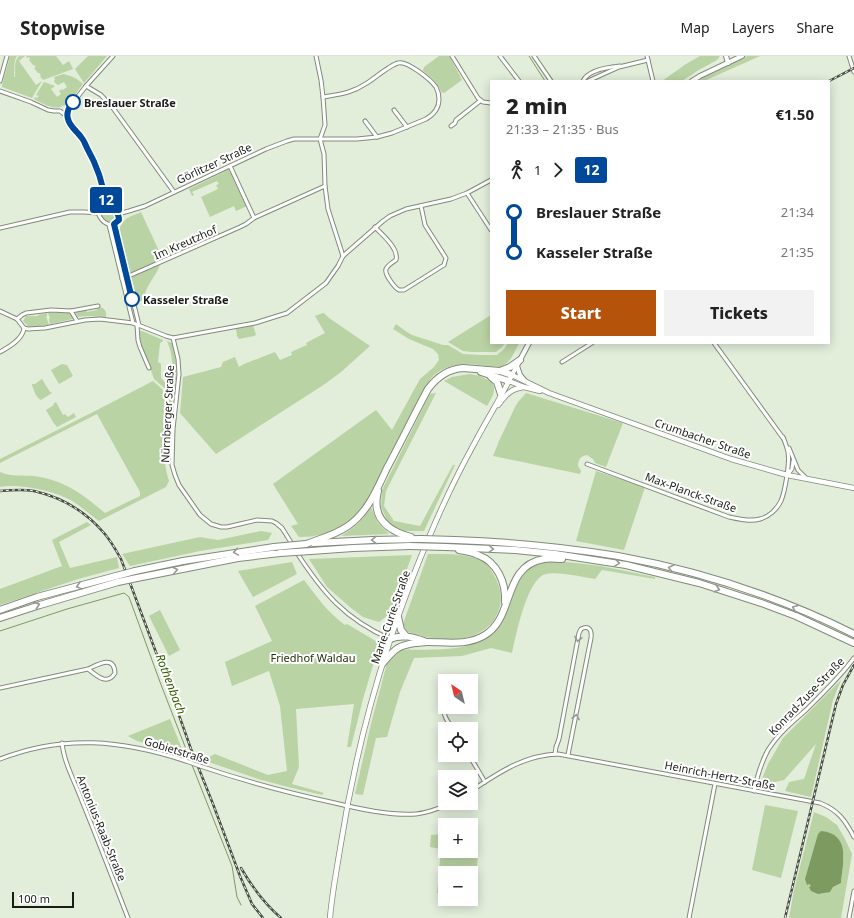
<!DOCTYPE html>
<html lang="en">
<head>
<meta charset="utf-8">
<style>
  body { margin:0; font-family:"Noto Sans",sans-serif; background:#f2f2f2; color:#222; height:100vh; display:flex; flex-direction:column; font-size:15px; white-space:nowrap }
  * { box-sizing:border-box; margin:0 }
  p { font-size:13px; color:#767676 }
  .icon { flex:none; width:22px; height:22px; fill:none; stroke:currentColor; stroke-width:2; stroke-linecap:round; stroke-linejoin:round }
  .map { position:relative; flex:1; overflow:hidden }
  .sheet { position:absolute; left:490px; top:24px; width:340px; height:264px; display:flex; flex-direction:column; background:#fff; border-radius:0px; box-shadow:0 2px 10px #0003 }
  .sheet>* { flex:none }
  .badge { padding:0 8px; border-radius:3px; font-size:14px; line-height:26px }
  .needle { width:26px; rotate:325deg }
  .fabs { position:absolute; left:438px; top:618px; display:grid; gap:8px }
  .fabs a { display:grid; place-items:center; width:40px; height:40px; border-radius:0px; background:#fff; box-shadow:0 2px 10px #0003; font-size:20px }
  .scale { position:absolute; left:12px; bottom:10px; width:62px; box-sizing:border-box; padding-left:4px; border:2px solid #191d16; border-top:0; font-size:11px; line-height:14px; white-space:nowrap; color:#191d16; -webkit-text-stroke:3px #fff; paint-order:stroke }
  .map>.badge { position:absolute; translate:-50% -50%; box-shadow:0 0 0 2px #fff }
  .legs { display:flex; align-items:center; gap:6px; height:44px; padding:0 16px; font-size:13px }
  .legs p { margin-inline-start:auto }
  .headline { display:flex; align-items:center; justify-content:space-between; height:68px; padding:0 16px }
  h1 { font-size:22px; font-weight:800; line-height:30px }
  .primary-button { display:flex; gap:8px; margin-top:auto; padding:8px 16px }
  .primary-button a { flex:1; height:46px; border-radius:0px; background:#b45309; color:#fff; font-size:16px; font-weight:800; line-height:46px; text-align:center }
  .primary-button a+a { background:#f2f2f2; color:#222 }
  ul { padding:0 16px; list-style:none }
  li { display:flex; align-items:center; gap:14px; height:40px; font-size:15px }
  li i { display:grid; place-items:center; width:6px; height:100%; margin:0 5px; background:currentColor }
  li i::after { content:''; width:10px; height:10px; margin:-5px; border:3px solid; border-radius:50%; background:#fff }
  li p { margin-inline-start:auto }
  li:first-child i { background:linear-gradient(#0000 50%,currentColor 0) }
  li:last-child i { background:linear-gradient(currentColor 50%,#0000 0) }
  header { display:flex; align-items:center; gap:24px; box-sizing:border-box; height:56px; padding:0 20px; background:#fff; border-bottom:1px solid #e0e0e0 }
  header strong { font-size:19px }
  nav { display:flex; gap:22px; margin-inline-start:auto; font-size:14px }
  .map>svg:first-child { display:block }
  .green { fill:#bad3a4; fill-rule:evenodd }
  .water { fill:#7d9a61 }
  .lines { fill:none; stroke-linecap:round; stroke-linejoin:round }
  .stream { stroke:#7d9a61; stroke-width:1 }
  .minor-casing { stroke:#828b7a; stroke-width:5 }
  .tertiary-casing { stroke:#828b7a; stroke-width:6 }
  .secondary-casing { stroke:#828b7a; stroke-width:6 }
  .motorway-casing { stroke:#828b7a; stroke-width:8 }
  .minor { stroke:#fff; stroke-width:3 }
  .tertiary { stroke:#fff; stroke-width:4 }
  .secondary { stroke:#fff; stroke-width:4.5 }
  .motorway { stroke:#fff; stroke-width:6 }
  .rail-casing { stroke:#474d43; stroke-width:2.5 }
  .rail { stroke:#fff; stroke-width:1; stroke-dasharray:3; stroke-linecap:butt }
  .minor-bridge-casing { stroke:#828b7a; stroke-width:5; stroke-linecap:butt }
  .motorway-bridge-casing { stroke:#828b7a; stroke-width:8; stroke-linecap:butt }
  .minor-bridge { stroke:#fff; stroke-width:3 }
  .motorway-bridge { stroke:#fff; stroke-width:6 }
  .oneway { stroke:#989996 }
  .line-1-casing { stroke:#fff; stroke-width:9 }
  .line-1 { stroke:#00489a; stroke-width:6 }
  .stop-1-dot { fill:#fff; stroke:#00489a; stroke-width:2 }
  .labels { text-anchor:middle; dominant-baseline:central; stroke-width:4; stroke-linejoin:round; paint-order:stroke }
  .stop-label { font-size:11px; font-weight:bold; fill:#191d16; stroke:#fff; text-anchor:start }
  .street-label { font-size:11px; fill:#191d16; stroke:#fff }
  .park-label { font-size:11px; fill:#213409; stroke:#fff }
  .water-label { font-size:12px; font-style:italic; fill:#385b00; stroke:#fff }
</style>
</head>
<body>
<header>
<strong>Stopwise</strong>
<nav><a>Map</a><a>Layers</a><a>Share</a></nav>
</header>
<div class="map">
<svg width="854" height="862" viewBox="0 0 854 862">
  <rect width="100%" height="100%" fill="#e2edda"/>
  <!-- green -->
  <g class="green">
    <path d="M10 0H17C13 6 15 14 14 21H15C16 13 13 6 19 0H25L19 5 36 29 42 25 32 42 2 31V29Z"/>
    <polygon points="26,0 56,0 63,9 69,5 73,13 43,24 40,20 41,19 39,17 38,17 34,12 36,11 34,9 33,9 29,4 30,3 29,1 27,2"/>
    <polygon points="88,0 107,0 84,27 75,13"/>
    <path d="M439 0H450V1L462 24 444 37 441 36C438 26 431 21 423 15L424 11Z"/>
    <polygon points="700,0 720,0 717,4 697,15 682,25 662,25 686,8"/>
    <polygon points="747,0 760,0 704,25 697,25"/>
    <path d="M63 18C72 20 77 22 83 28 75 38 66 55 52 51 46 50 40 46 34 43L35 41 37 42 39 40 36 39 44 26 55 30 51 33 57 41 61 38 59 35 62 33 63 34 67 31 64 26 58 29 54 26 55 23 54 21Z"/>
    <polygon points="228,114 231,115 247,150 236,155 234,150 210,161 201,141 218,133 216,129 219,128 217,125 192,136 194,139 192,140 189,133"/>
    <path d="M105 150C111 152 116 157 116 164L113 166H108L101 160 99 156 101 153Z"/>
    <path d="M141 156 159 195 179 186 182 192 187 190 188 191 191 190V189L199 185 200 186 203 184 202 183 210 180H211L219 176 220 178 245 167V168L130 218 119 174C124 161 130 161 141 156Z"/>
    <polygon points="160,208 159,212 147,232 143,244 138,246 131,221"/>
    <path d="M97 251C104 251 107 255 106 261L87 260 78 261 75 256 86 253 87 256 97 254Z"/>
    <polygon points="69,256 71,257 73,263 50,268 49,263 50,262 48,257 69,257"/>
    <polygon points="47,257 47,260 46,260 49,269 32,271 28,270 23,265 26,260 38,260 38,259"/>
    <polygon points="323,257 324,257 329,262 370,290 341,316 325,328 216,398 180,357 183,321 221,311 223,306 235,301 239,311 244,308 275,296 280,304 292,299 291,296 307,289 306,287 325,277 315,260"/>
    <polygon points="491,259 491,287 505,287 502,291 496,296 472,296 463,295 448,286"/>
    <path d="M396 268 407 276 412 279 443 289H448L463 298 481 299H497L504 293 508 287H519C516 293 513 300 509 305 506 308 503 309 500 311 476 310 455 302 434 319 431 322 428 327 425 331 413 355 400 379 388 402 377 424 366 454 345 468 331 478 315 481 299 481L291 470 298 468 273 428 376 354 392 374 420 323 434 311 439 304 438 298 433 293 409 283 393 273Z"/>
    <polygon points="253,269 256,279 254,280 239,283 237,280 236,273 237,272"/>
    <path d="M140 275H142L163 284V285L160 287 158 306 161 308V322L168 330H171C174 315 173 299 167 285L172 287C176 304 178 316 175 333H173L172 337H170L154 323 142 290 140 284Z"/>
    <polygon points="62,308 67,309 73,320 59,328 51,314"/>
    <path d="M470 318 480 320 492 326C497 336 492 341 487 350L444 325 452 321Z"/>
    <path d="M42 323 50 336H51L52 337 41 344C36 342 34 334 32 329V328H35Z"/>
    <path d="M153 325 172 342C167 372 159 394 169 425L166 431 99 465C90 459 83 452 74 446 59 436 19 427 0 431V416C10 421 23 419 34 420 66 425 81 437 105 457L140 440V436L97 358 0 407V403L99 353Z"/>
    <polygon points="436,337 386,435 384,450 394,465 420,470 453,409 455,409 424,475 405,475 389,468 381,451 382,434 430,338"/>
    <path d="M526 337 623 367 606 411 595 407 593 403 587 399C581 400 578 403 578 410L581 415 580 418 493 400 499 385 515 351 518 346Z"/>
    <polygon points="56,346 63,359 65,358 68,361 74,357 76,361 57,371 53,366 46,354 54,349 53,348"/>
    <polygon points="596,415 645,431 624,494 576,485"/>
    <path d="M371 451 378 467 389 478 341 480C356 471 361 466 371 451Z"/>
    <polygon points="87,466 91,469 59,486 70,512 117,501 119,512 78,523 0,549 0,533 62,510 52,484"/>
    <polygon points="261,475 272,477 268,484 200,495 130,510 122,498 200,481 218,484"/>
    <path d="M428 498C445 498 464 497 480 504 487 507 492 515 495 521 501 532 503 546 498 556 496 560 494 564 492 567 490 569 487 571 485 573 464 589 429 584 406 575L403 568Z"/>
    <polygon points="412,499 391,557 379,566 363,561 351,552 327,531 309,503"/>
    <path d="M551 505 567 506 601 510 655 521V523L602 514 595 523C583 521 557 515 546 518 527 522 516 579 512 597L491 592 462 600 414 602 400 636 387 681 376 682 363 739 355 738 371 668 387 607 401 594C425 593 461 596 483 584 493 578 501 567 506 557 514 539 513 520 533 509 538 506 545 506 551 505Z"/>
    <polygon points="292,506 297,518 253,541 238,515"/>
    <path d="M304 524C317 541 328 557 345 569L347 568 379 587 377 596 363 643 351 691H347L354 648 296 653 299 711 292 728 324 737 322 739 288 731 258 723 203 704 215 698 268 719 287 715 280 650 269 615 232 630 225 606 272 585 255 550Z"/>
    <polygon points="160,554 180,594 169,600 149,560"/>
    <polygon points="841,624 833,644 811,741 785,735 789,726 804,723 816,688 784,724 770,727 762,723 768,708 783,682"/>
    <polygon points="170,663 184,698 137,685 128,680"/>
    <polygon points="765,749 798,755 781,822 752,814"/>
    <path d="M814 756 826 761 837 769 845 783 852 798 841 862H789L794 834ZM844 798 841 827 833 831 830 836 809 831 811 830 809 828Z"/>
    <polygon points="445,778 445,795 477,795 478,800 474,843 472,848 447,846 447,843 471,843 471,817 445,817 445,837 437,837 441,793 430,791 431,779"/>
  </g>
  <!-- water -->
  <path class="water" d="M821 775C851 778 843 806 841 827L833 831 830 836 818 838 811 835 809 831 811 830 809 828 807 829 805 823 818 778Z"/>
  <g class="lines">
    <!-- stream -->
    <g class="stream">
      <polyline points="529,0 545,25"/>
      <polyline points="0,575 67,553 124,537 129,541 160,626 191,706"/>
      <polyline points="192,709 232,810 237,841 241,849"/>
    </g>
    <!-- minor casing -->
    <g class="minor-casing">
      <g id="minor">
        <polyline points="316,0 321,24 323,41 325,69 320,83 324,98 325,130 328,153 343,200"/>
        <polyline points="452,0 478,42 483,46 491,47"/>
        <polyline points="500,0 519,25"/>
        <polyline points="534,0 551,25"/>
        <polyline points="647,0 653,25"/>
        <polyline points="849,0 854,16"/>
        <polyline points="0,25 7,0"/>
        <path d="M583 25C588 14 609 11 620 10"/>
        <polyline points="588,25 619,11 648,4"/>
        <polyline points="86,30 101,39 113,52 174,136"/>
        <polyline points="0,35 31,46 48,54 54,55 60,55 64,58 67,62 69,67 81,81 93,103 104,132 106,148"/>
        <polyline points="394,54 407,71"/>
        <polyline points="67,61 69,52 86,30 113,0"/>
        <polyline points="365,65 377,81"/>
        <polyline points="451,70 455,67 456,64 480,45"/>
        <polyline points="230,110 254,162"/>
        <polyline points="467,137 491,174"/>
        <path d="M106 148C113 151 119 156 119 164 111 173 102 167 98 157L99 152 103 149Z"/>
        <path d="M118 158 129 155 145 150 266 93 287 85 294 83H357L377 81 392 77 426 63C433 59 439 52 439 43 439 39 438 35 436 31 431 24 407 4 398 7 390 9 375 22 367 27 352 37 341 38 323 41"/>
        <polyline points="114,168 139,269"/>
        <polyline points="109,169 133,267"/>
        <path d="M375 171C382 179 399 192 396 204 393 206 388 209 386 213 384 218 395 232 399 234H404L444 209 446 202 425 169 421 150"/>
        <polyline points="0,172 70,156 84,156 98,157"/>
        <polyline points="122,223 240,171 246,168 254,162 325,130"/>
        <polyline points="0,255 17,263 24,272 28,273 45,272 85,264 100,263 133,267 166,280 173,282 255,267 287,257 326,227 338,210 343,200 383,165 390,160 406,153 451,143 467,137 491,124"/>
        <polyline points="71,255 77,265"/>
        <polyline points="17,263 22,259 26,257 51,254 71,255 98,250"/>
        <polyline points="137,269 138,284 140,291 149,312"/>
        <polyline points="173,282 178,303 179,318 173,373 172,409 175,419 179,429 200,459 211,468 221,471 227,471 257,464 272,465 276,467 282,472 292,488"/>
        <polyline points="714,287 783,382"/>
        <path d="M0 296C9 291 23 283 24 272"/>
        <polyline points="562,306 592,287"/>
        <polyline points="789,392 798,414 806,422"/>
        <path d="M587 408 729 461C739 463 750 466 760 463 769 461 777 453 781 445 785 435 790 407 788 396 787 391 785 386 783 381"/>
        <polyline points="788,418 792,413 793,405"/>
        <path d="M297 497C323 537 345 563 390 583"/>
        <path d="M0 632 88 613C99 608 114 599 115 617 107 630 97 620 88 613"/>
        <path d="M445 646C442 659 446 663 453 673"/>
        <path d="M62 687C64 707 75 726 82 745 98 784 113 823 128 862"/>
        <path d="M555 698 556 691 559 683 579 577 581 573C589 569 592 574 591 582L568 699"/>
        <polyline points="469,699 485,726"/>
        <path d="M0 703C64 678 122 684 186 705"/>
        <path d="M200 710C244 725 289 737 335 747 359 753 391 760 416 758 428 757 440 752 451 747"/>
        <path d="M471 735C498 717 524 699 558 698L820 747C838 754 845 764 854 781"/>
        <path d="M754 735C757 721 761 707 768 694 778 678 792 666 806 654 823 637 840 621 854 602"/>
        <polyline points="689,862 715,728"/>
        <polyline points="849,862 854,835"/>
      </g>
    </g>
    <!-- tertiary casing -->
    <g class="tertiary-casing">
      <g id="tertiary">
        <polyline points="726,0 728,7"/>
        <polyline points="692,25 700,20 742,0"/>
        <polyline points="517,310 520,319 525,325"/>
        <polyline points="512,319 529,287"/>
      </g>
    </g>
    <!-- secondary casing -->
    <g class="secondary-casing">
      <g id="secondary">
        <polyline points="509,325 524,331 540,335"/>
        <path d="M498 349C507 338 510 333 524 331"/>
        <path d="M330 862C332 837 337 812 341 787 358 679 389 573 433 472 445 444 459 415 474 388 486 365 500 343 512 319L549 337 731 403 787 419 854 432"/>
      </g>
    </g>
    <!-- motorway casing -->
    <g class="motorway-casing">
      <g id="motorway">
        <polyline points="500,315 510,311 520,304"/>
        <polyline points="481,316 509,325"/>
        <polyline points="491,321 497,326 501,338"/>
        <path d="M378 435C371 462 388 475 411 481"/>
        <path d="M455 484C510 486 564 491 618 500 700 515 780 541 854 578"/>
        <polyline points="314,487 373,484 421,483"/>
        <path d="M306 488C320 483 335 479 348 470 368 456 377 433 387 412 401 386 414 359 428 333 437 321 448 313 463 312L500 315 512 319"/>
        <polyline points="446,491 515,494 555,498 626,509 699,527 764,548 796,560 854,587"/>
        <path d="M459 494C466 495 472 496 478 499 497 506 506 526 505 546"/>
        <polyline points="311,495 353,492 410,490"/>
        <polyline points="135,515 183,505 274,491"/>
        <polyline points="137,522 238,502 280,497"/>
        <polyline points="0,554 37,541 116,520"/>
        <polyline points="398,561 401,574 406,580"/>
        <polyline points="0,562 40,549 118,526"/>
        <path d="M390 583C402 578 413 581 424 585"/>
        <path d="M383 607C387 602 392 596 398 592 403 589 409 588 415 587 419 587 424 586 428 586 447 586 467 590 485 579 515 561 502 510 544 503 550 502 556 503 562 503"/>
      </g>
    </g>
    <!-- minor -->
    <use href="#minor" class="minor"/>
    <!-- tertiary -->
    <use href="#tertiary" class="tertiary"/>
    <!-- secondary -->
    <use href="#secondary" class="secondary"/>
    <!-- motorway -->
    <use href="#motorway" class="motorway"/>
    <!-- rail casing -->
    <g class="rail-casing">
      <g id="rail">
        <polyline points="829,25 854,12"/>
        <path d="M0 435C11 434 23 433 34 435 61 441 86 456 104 477 111 485 116 494 121 503L169 631 191 693 213 748 240 820 252 848 263 862"/>
        <path d="M241 812C252 831 265 848 281 862"/>
        <polyline points="785,862 836,648 843,629 854,609"/>
      </g>
    </g>
    <!-- rail -->
    <use href="#rail" class="rail"/>
    <!-- minor-bridge casing -->
    <g class="minor-bridge-casing">
      <polyline id="minor-bridge" points="186,705 200,710"/>
    </g>
    <!-- motorway-bridge casing -->
    <g class="motorway-bridge-casing">
      <g id="motorway-bridge">
        <polyline points="421,483 455,484"/>
        <polyline points="410,490 446,491"/>
        <polyline points="274,491 306,488"/>
        <polyline points="280,497 311,495"/>
        <polyline points="116,520 135,515"/>
        <polyline points="118,526 137,522"/>
      </g>
    </g>
    <!-- minor-bridge -->
    <use href="#minor-bridge" class="minor-bridge"/>
    <!-- motorway-bridge -->
    <use href="#motorway-bridge" class="motorway-bridge"/>
  </g>
  <!-- one-way arrows -->
  <defs><path id="oneway-chevron" d="M-2-3.5L2.5 0L-2 3.5" fill="none" stroke-width="1.6" stroke-linecap="round" stroke-linejoin="round"/></defs>
  <g class="oneway">
    <use href="#oneway-chevron" transform="translate(374 484) rotate(178)"/>
    <use href="#oneway-chevron" transform="translate(491 493) rotate(3)"/>
    <use href="#oneway-chevron" transform="translate(236 496) rotate(171)"/>
    <use href="#oneway-chevron" transform="translate(617 507) rotate(9)"/>
    <use href="#oneway-chevron" transform="translate(671 512) rotate(-166)"/>
    <use href="#oneway-chevron" transform="translate(175 514) rotate(-12)"/>
    <use href="#oneway-chevron" transform="translate(79 530) rotate(165)"/>
    <use href="#oneway-chevron" transform="translate(717 533) rotate(18)"/>
    <use href="#oneway-chevron" transform="translate(37 549) rotate(-18)"/>
    <use href="#oneway-chevron" transform="translate(795 552) rotate(-158)"/>
    <use href="#oneway-chevron" transform="translate(578 583) rotate(102)"/>
    <use href="#oneway-chevron" transform="translate(576 661) rotate(-78)"/>
  </g>
  <g class="lines">
    <!-- line-1 casing -->
    <g class="line-1-casing">
      <path id="line-1" d="M73 46C69 51 66 57 68 63 70 71 77 75 81 81 84 84 85 88 87 92 98 111 103 127 106 148 113 151 119 156 119 164L114 168 132 243"/>
    </g>
    <!-- line-1 -->
    <use href="#line-1" class="line-1"/>
  </g>
  <!-- markers -->
  <g class="stop-1-dot">
    <circle cx="73" cy="46" r="7"/>
    <circle cx="132" cy="243" r="7"/>
  </g>
  <g class="labels">
    <!-- stop labels -->
    <g class="stop-label">
      <text x="84" y="46">Breslauer Straße</text>
      <text x="143" y="243">Kasseler Straße</text>
    </g>
    <!-- street labels -->
    <g class="street-label">
      <text transform="translate(214 107) rotate(-25)">Görlitzer Straße</text>
      <text transform="translate(185 186) rotate(-24)">Im Kreutzhof</text>
      <text transform="translate(167 358) rotate(-87)">Nürnberger Straße</text>
      <text transform="translate(703 382) rotate(19)">Crumbacher Straße</text>
      <text transform="translate(691 436) rotate(20)">Max-Planck-Straße</text>
      <text transform="translate(390 561) rotate(-71)">Marie-Curie-Straße</text>
      <text transform="translate(806 640) rotate(-46)">Konrad-Zuse-Straße</text>
      <text transform="translate(177 694) rotate(17)">Gobietstraße</text>
      <text transform="translate(720 719) rotate(11)">Heinrich-Hertz-Straße</text>
      <text transform="translate(102 772) rotate(68)">Antonius-Raab-Straße</text>
    </g>
    <!-- park labels -->
    <g class="park-label">
      <text x="313" y="601">Friedhof Waldau</text>
    </g>
    <!-- water labels -->
    <g class="water-label">
      <text transform="translate(171 628) rotate(69)">Rothenbach</text>
    </g>
  </g>
</svg>
<div class="fabs">
<a><svg class="needle" viewBox="-14 -14 28 28"><path d="M0-13l5 13h-10z" fill="#e53935"/><path d="M0 13l5-13h-10z" fill="#767676"/></svg></a>
<a><svg class="icon" aria-label="locate" viewBox="0 0 24 24"><circle cx="12" cy="12" r="6"/><path d="M12 2v4M12 18v4M2 12h4M18 12h4"/></svg></a>
<a><svg class="icon" aria-label="layers" viewBox="0 0 24 24"><path d="M12 4l9 5-9 5-9-5zM3 14l9 5 9-5"/></svg></a>
<a>+</a>
<a>−</a>
</div>
<div class="scale">100 m</div>
<b class="badge" style="left:106px;top:144px;background:#00489a;color:#fff">12</b>
<section class="sheet">
<div class="headline"><div><h1>2 min</h1><p>21:33 – 21:35 · Bus</p></div><b>€1.50</b></div>
<div class="legs"><svg class="icon" aria-label="walk" viewBox="0 0 24 24"><circle cx="13" cy="4" r="2"/><path d="M13 8l-2 6 4 7M11 14l-3 7M7 12l3-4h3l4 4"/></svg>1<svg class="icon" aria-label="forward" viewBox="0 0 24 24"><path d="M9 5l7 7-7 7"/></svg><b class="badge" style="background:#00489a;color:#fff">12</b></div>
<ul>
<li><i style="color:#00489a"></i><b>Breslauer Straße</b><p>21:34</p></li>
<li><i style="color:#00489a"></i><b>Kasseler Straße</b><p>21:35</p></li>
</ul>
<div class="primary-button"><a>Start</a><a>Tickets</a></div>
</section>
</div>
</body>
</html>
